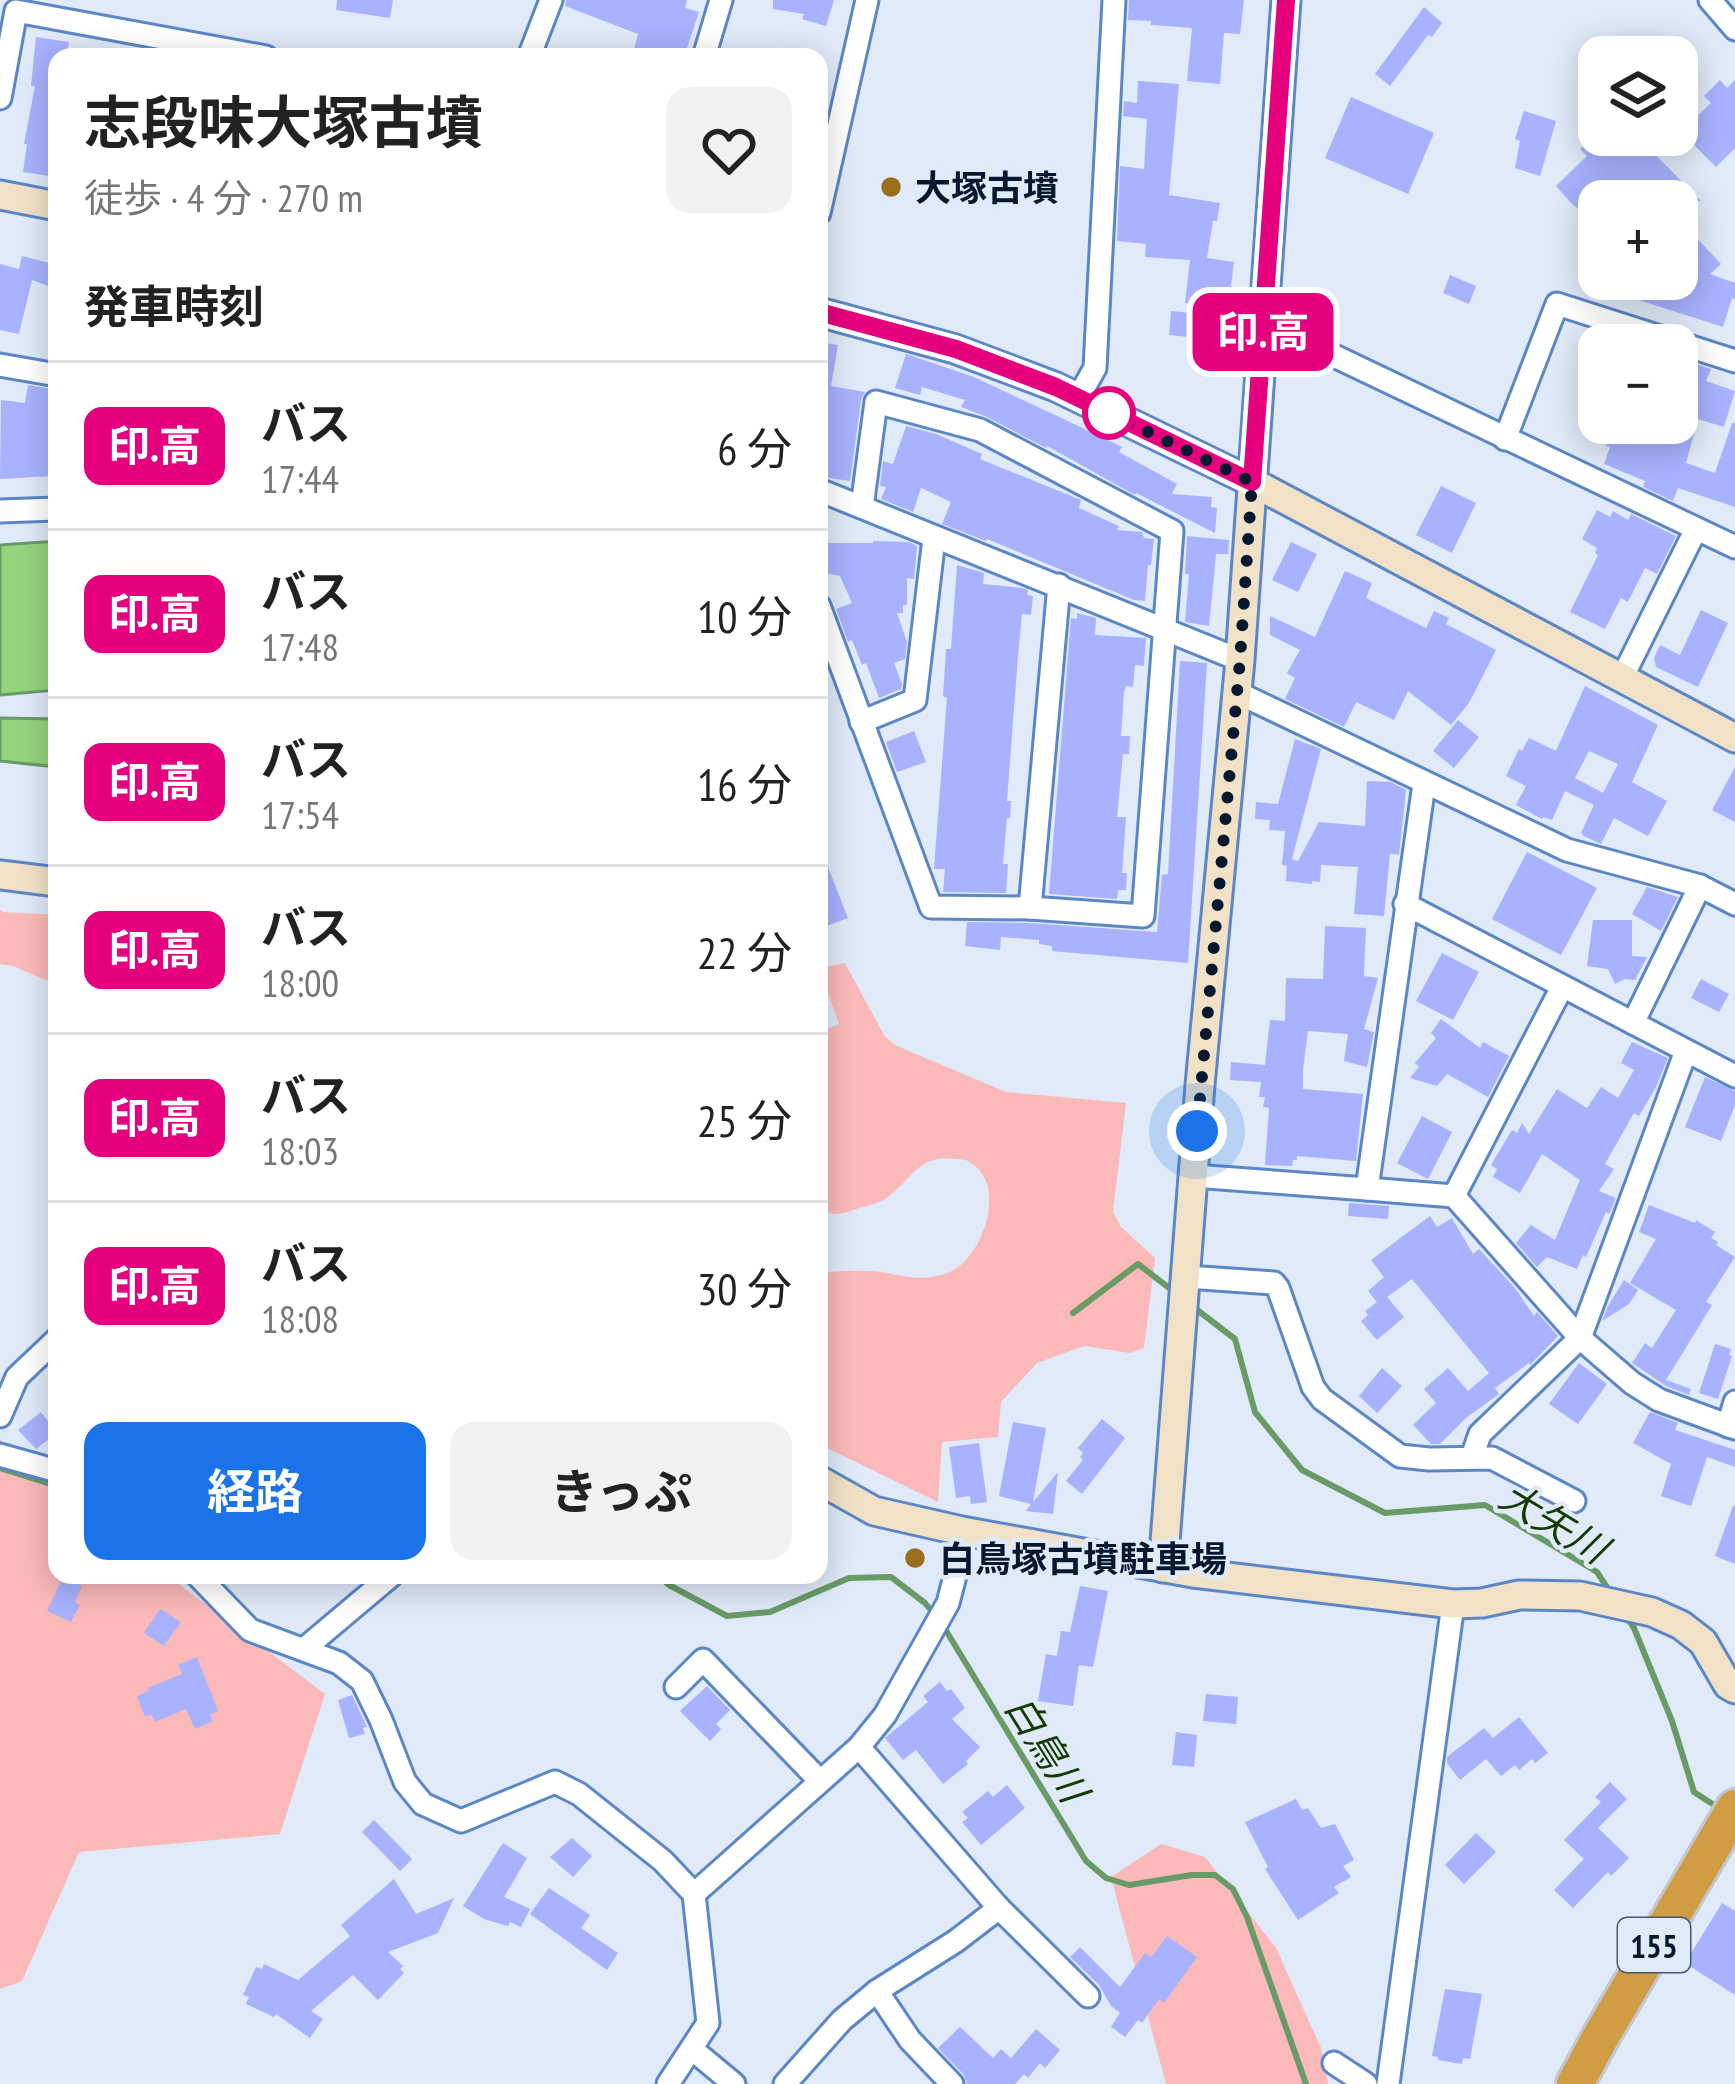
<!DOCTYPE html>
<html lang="ja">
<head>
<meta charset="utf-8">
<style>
  body { margin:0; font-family:"PT Sans Narrow","Noto Sans JP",sans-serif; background:#f2f2f2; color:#222; height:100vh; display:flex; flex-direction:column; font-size:45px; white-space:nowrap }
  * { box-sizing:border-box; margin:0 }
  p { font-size:39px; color:#767676 }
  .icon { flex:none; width:66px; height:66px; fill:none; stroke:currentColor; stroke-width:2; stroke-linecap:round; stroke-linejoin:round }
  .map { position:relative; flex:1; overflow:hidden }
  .side { position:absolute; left:48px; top:48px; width:780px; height:1536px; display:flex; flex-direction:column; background:#fff; border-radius:24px; box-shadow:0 6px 30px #0003 }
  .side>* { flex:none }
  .badge { padding:0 24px; border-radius:18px; font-size:42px; line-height:78px }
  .buttons { position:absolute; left:1578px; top:36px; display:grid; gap:24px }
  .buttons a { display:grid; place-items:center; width:120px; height:120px; border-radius:24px; background:#fff; box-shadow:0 6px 30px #0003; font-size:60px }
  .you { position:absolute; width:60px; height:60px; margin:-30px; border:9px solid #fff; border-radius:50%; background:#1a73e8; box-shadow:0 0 0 18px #1a73e833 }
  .map>.badge { position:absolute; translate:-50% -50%; box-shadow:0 0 0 6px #fff }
  h2 { padding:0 36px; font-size:45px; line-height:108px }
  .round { display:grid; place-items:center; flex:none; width:126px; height:126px; border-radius:24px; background:#f2f2f2 }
  .headline { display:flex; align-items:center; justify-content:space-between; height:204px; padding:0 36px }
  h1 { font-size:57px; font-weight:700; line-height:90px }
  .action { display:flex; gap:24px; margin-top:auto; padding:24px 36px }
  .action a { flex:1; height:138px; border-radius:24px; background:#1a73e8; color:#fff; font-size:48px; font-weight:700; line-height:138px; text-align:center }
  .action a+a { background:#f2f2f2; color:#222 }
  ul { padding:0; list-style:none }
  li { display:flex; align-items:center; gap:36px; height:168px; padding:0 36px; border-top:3px solid #e0e0e0 }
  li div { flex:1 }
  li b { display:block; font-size:45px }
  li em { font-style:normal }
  li .badge { min-width:132px; font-weight:700; text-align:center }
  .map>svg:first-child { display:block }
  .green { fill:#fbb9ba }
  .water { fill:#94d47d; stroke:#699b66; stroke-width:3 }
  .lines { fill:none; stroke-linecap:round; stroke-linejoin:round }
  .stream { stroke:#699b66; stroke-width:6 }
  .building { fill:#a8b2fe; fill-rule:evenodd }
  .street-casing { stroke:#5b87c7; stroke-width:27 }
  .secondary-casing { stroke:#5b87c7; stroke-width:33 }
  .highway-casing { stroke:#c3c7cd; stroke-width:42 }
  .street { stroke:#fff; stroke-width:21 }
  .secondary { stroke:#f1e2c7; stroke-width:27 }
  .highway { stroke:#d19d43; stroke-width:36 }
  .line-casing { stroke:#fff; stroke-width:27 }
  .line { stroke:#e6007e; stroke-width:18 }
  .walk { stroke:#061730; stroke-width:12; stroke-dasharray:0 21.6 }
  .poi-dot { fill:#9a6e1d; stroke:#e0eaf8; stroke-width:4.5 }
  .stop-dot { fill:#fff; stroke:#e6007e; stroke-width:6 }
  .labels { text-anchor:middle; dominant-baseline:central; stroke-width:9; stroke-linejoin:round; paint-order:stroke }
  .shield { fill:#e0eaf8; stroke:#47566c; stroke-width:3 }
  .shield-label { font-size:33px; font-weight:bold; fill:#061730 }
  .poi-label { font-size:36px; font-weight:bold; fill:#061730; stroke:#e0eaf8; text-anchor:start }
  .water-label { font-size:39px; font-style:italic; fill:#123b00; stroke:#e0eaf8 }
</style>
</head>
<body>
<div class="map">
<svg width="1735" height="2084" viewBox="0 0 1735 2084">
  <rect width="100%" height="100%" fill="#e0eaf8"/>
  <!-- green -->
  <g class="green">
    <polygon points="0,910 3,912 57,915 57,985 13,966 0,964"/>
    <path d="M845 963 885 1037 897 1046 1006 1092 1126 1103 1113 1211 1120 1226 1155 1258 1144 1348 1130 1353 1084 1346 1037 1363 1001 1402 998 1437 942 1442 938 1502 823 1446 819 1442V1273C834 1272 850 1270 865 1271 898 1271 913 1285 947 1273 981 1262 1007 1189 974 1165 966 1159 967 1160 957 1159 918 1154 915 1176 888 1197 878 1204 865 1206 853 1210 840 1215 831 1216 819 1207V1032L839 1024 819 968Z"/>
    <polygon points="0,1439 57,1490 57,1575 167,1575 325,1694 280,1834 79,1852 22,1981 0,1989"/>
    <polygon points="1161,1844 1205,1857 1276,1948 1321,2048 1328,2084 1166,2084 1111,1877"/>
  </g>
  <!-- water -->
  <g class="water">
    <polygon points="57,541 57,690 0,695 0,545"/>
    <polygon points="0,718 57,719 57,767 0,761"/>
  </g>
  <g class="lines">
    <!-- stream -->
    <g class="stream">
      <polyline points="1192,1306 1235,1339 1255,1412 1302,1470 1385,1513 1485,1505 1597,1572 1612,1595"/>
      <polyline points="1073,1313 1138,1264 1177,1294"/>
      <polyline points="0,1468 57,1486"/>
      <polyline points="657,1575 669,1585 727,1616 770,1612 849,1578 891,1577 925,1603 933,1613"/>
      <polyline points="527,1577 537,1575"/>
      <polyline points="1626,1616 1634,1628 1672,1721 1694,1792 1714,1805"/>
      <polyline points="942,1624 1086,1861 1106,1878 1129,1885 1192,1875 1215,1875 1233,1889 1247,1917 1306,2084"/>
    </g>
  </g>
  <!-- building -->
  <g class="building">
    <polygon points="337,0 393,0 390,18 336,10"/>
    <polygon points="566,0 687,0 685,8 699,12 684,57 632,57 638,34 565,6"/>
    <polygon points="773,0 834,0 826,26 802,19 804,14 773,9"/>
    <polygon points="1129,0 1244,0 1240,34 1224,33 1220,84 1187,81 1192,28 1151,25 1151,21 1128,20"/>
    <polygon points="1424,7 1442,23 1432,37 1428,35 1390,86 1375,74"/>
    <polygon points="36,37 69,42 66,57 57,57 55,177 23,172 27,144 24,144 35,86 31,86"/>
    <polygon points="1720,80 1727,88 1735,80 1735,148 1716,167 1681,132 1711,103 1704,96"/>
    <polygon points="1138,81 1179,84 1169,195 1220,203 1217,221 1213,221 1207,258 1234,262 1228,309 1185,303 1190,260 1145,257 1146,244 1117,241 1120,166 1144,169 1147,119 1123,116 1124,101 1137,103"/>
    <polygon points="1351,97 1434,133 1408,194 1325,158"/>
    <polygon points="1524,111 1556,121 1540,176 1515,168 1520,141 1515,139"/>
    <polygon points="1594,135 1636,135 1701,201 1599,201 1599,224 1580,205 1577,208 1572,204 1556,186 1587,156 1580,149"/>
    <polygon points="1677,217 1721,264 1710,274 1735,283 1735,299 1732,298 1723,327 1626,296 1631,279 1677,279"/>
    <polygon points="22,256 57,265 57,289 32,280 19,334 0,330 0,264 19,269"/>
    <polygon points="1450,275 1476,286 1469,304 1443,293"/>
    <polygon points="1171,311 1191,313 1189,337 1169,335"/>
    <polygon points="819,342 838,345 831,386 865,392 861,400 850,481 830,478 819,472"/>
    <polygon points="906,354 974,377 1108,440 1122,447 1119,452 1177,484 1172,494 1212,497 1211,507 1217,508 1215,533 1136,493 1135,495 1047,446 1046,448 987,417 961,407 965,400 922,387 920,395 895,388"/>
    <polygon points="1677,358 1711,369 1706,381 1735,391 1724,427 1698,419 1686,463 1715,473 1732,423 1735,423 1735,507 1678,488 1673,501 1643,487 1645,481 1604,464 1610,447 1606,446 1613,423 1677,423"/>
    <polygon points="28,385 57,390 57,435 51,434 53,476 0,479 1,400 25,403"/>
    <polygon points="906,426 936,434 982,454 980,459 1081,500 1079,508 1119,526 1117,530 1142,532 1144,538 1154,539 1151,565 1148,565 1145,601 1134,600 987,539 986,541 942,524 951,502 921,488 913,512 881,499 886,487 880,486 883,461 893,464"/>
    <polygon points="1441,486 1476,503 1452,553 1416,535"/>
    <polygon points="1597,510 1610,517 1613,511 1628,520 1631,514 1676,536 1657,574 1645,568 1628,602 1621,598 1605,629 1570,612 1598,555 1595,553 1597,548 1582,539"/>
    <polygon points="1187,536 1229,540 1228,554 1216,554 1209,626 1185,622 1189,574 1185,574"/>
    <polygon points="873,541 909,542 917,546 914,579 907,578 907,605 903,605 903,613 897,613 907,642 905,659 894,663 902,684 901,689 879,698 866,663 862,665 852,640 848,642 836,609 852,603 840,576 825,573 825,543 873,543"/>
    <polygon points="1291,542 1317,554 1298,592 1272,580"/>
    <polygon points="957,565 984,573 983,584 1022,588 1028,590 1027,595 1033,596 1031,615 1022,614 1018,656 1007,801 1011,801 1010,818 1007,818 1003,864 1008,864 1006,893 943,892 945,869 934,869 947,698 943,696 946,649 951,649"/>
    <polygon points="1345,571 1372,583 1366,598 1426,628 1434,611 1449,618 1446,624 1496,650 1469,703 1451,725 1408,691 1394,720 1356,702 1344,727 1285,699 1295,678 1287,673 1300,650 1270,635 1270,616 1315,637"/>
    <polygon points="1701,610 1728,623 1698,687 1656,667 1654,658 1660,645 1680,655"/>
    <polygon points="1077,613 1096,618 1095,635 1146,638 1144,666 1135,665 1133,687 1126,686 1124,692 1121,736 1130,736 1129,754 1123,754 1117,817 1126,817 1122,873 1127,873 1126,890 1118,890 1117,899 1049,894 1071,618 1077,619"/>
    <polygon points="1180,661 1207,663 1188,963 1052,951 1052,946 1039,944 1039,940 1001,937 1000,950 965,946 967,922 1029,923 1157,932 1162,875 1168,874"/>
    <path d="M1585 686 1658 725 1632 782 1667 801 1648 836 1614 818 1601 844 1584 836 1581 833 1594 805 1565 791 1552 820 1543 817 1542 819 1516 805 1526 786 1506 776 1519 749 1522 751 1529 738 1556 751ZM1589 751 1618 764 1603 793 1575 778Z"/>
    <polygon points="1458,720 1479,737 1454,768 1433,751"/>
    <polygon points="914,731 926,762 897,772 886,742"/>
    <polygon points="1295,739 1321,749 1292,859 1298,861 1319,822 1365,826 1367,781 1391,782 1406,790 1399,855 1390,854 1384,916 1354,914 1358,867 1321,865 1320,882 1312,881 1312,884 1286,881 1287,866 1282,865 1285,831 1269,830 1270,820 1255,819 1256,802 1278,804"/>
    <polygon points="1735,767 1735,822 1712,810"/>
    <polygon points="819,844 848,918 819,929"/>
    <polygon points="1527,852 1597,888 1561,955 1492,919"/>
    <polygon points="1647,887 1678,897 1661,931 1632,914"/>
    <polygon points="1593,920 1632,920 1632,956 1647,957 1635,980 1625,979 1615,984 1608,969 1587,966"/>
    <polygon points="1325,926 1366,928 1364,976 1378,978 1364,1029 1374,1032 1367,1067 1344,1061 1348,1034 1308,1031 1303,1069 1303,1089 1363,1094 1356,1161 1297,1156 1297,1160 1293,1160 1292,1166 1265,1165 1269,1108 1263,1107 1265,1097 1259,1097 1261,1082 1230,1080 1231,1062 1265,1065 1270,1020 1285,1021 1286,978 1323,979"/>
    <polygon points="1442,953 1479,972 1453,1020 1416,1001"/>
    <polygon points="1701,979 1729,994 1719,1012 1691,998"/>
    <polygon points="1441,1019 1480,1048 1483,1042 1509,1056 1488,1097 1447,1074 1437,1086 1410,1078 1419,1067 1415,1063 1436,1038 1431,1033"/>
    <polygon points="1632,1042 1668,1058 1656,1087 1639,1116 1634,1113 1605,1164 1614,1169 1599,1191 1616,1198 1613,1205 1609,1214 1606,1212 1586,1257 1583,1255 1577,1269 1547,1257 1537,1267 1516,1243 1531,1225 1555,1240 1580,1180 1542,1154 1520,1193 1493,1177 1497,1169 1491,1165 1510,1133 1513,1130 1517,1133 1522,1123 1529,1134 1557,1089 1587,1108 1601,1087 1618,1098 1634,1070 1621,1063"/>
    <polygon points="1705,1077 1735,1091 1735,1105 1721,1141 1685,1127"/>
    <polygon points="1422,1116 1452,1132 1428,1179 1397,1163"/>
    <polygon points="1349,1203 1389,1206 1388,1219 1348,1216"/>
    <polygon points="1649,1205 1695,1223 1696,1220 1715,1232 1711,1238 1718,1242 1716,1245 1735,1257 1706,1302 1712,1305 1666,1380 1691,1389 1689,1395 1666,1386 1632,1363 1645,1343 1652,1348 1676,1310 1630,1283 1656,1239 1639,1232"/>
    <polygon points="1430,1216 1437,1227 1452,1218 1473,1254 1479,1249 1515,1288 1534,1316 1537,1312 1558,1336 1530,1365 1529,1363 1495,1388 1499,1394 1466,1418 1440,1444 1431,1444 1413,1425 1436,1403 1424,1389 1448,1368 1468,1391 1489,1373 1412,1279 1387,1297 1404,1317 1377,1340 1361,1321 1368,1315 1365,1311 1377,1302 1368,1291 1384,1277 1371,1260"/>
    <polygon points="1624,1280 1638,1290 1629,1304 1602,1321 1608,1306"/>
    <polygon points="1715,1344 1731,1349 1729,1355 1732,1356 1718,1399 1699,1393"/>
    <polygon points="1579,1363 1607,1384 1578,1424 1549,1404"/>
    <polygon points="1382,1368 1402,1386 1377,1413 1359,1396"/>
    <polygon points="41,1412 57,1433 36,1449 18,1430"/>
    <polygon points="1650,1412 1678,1423 1675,1430 1735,1450 1735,1467 1707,1457 1691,1506 1661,1496 1671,1464 1633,1443"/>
    <polygon points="1102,1419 1125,1438 1082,1494 1066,1481 1083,1460 1080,1457 1083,1453 1078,1448"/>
    <polygon points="1013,1422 1046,1428 1033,1502 1058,1472 1053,1514 1026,1511 1031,1504 999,1496"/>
    <polygon points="979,1443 987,1502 971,1504 970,1496 956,1498 949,1447"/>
    <polygon points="1733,1506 1735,1506 1735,1564 1715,1556"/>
    <polygon points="63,1577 82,1586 75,1602 80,1605 71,1622 47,1611"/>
    <polygon points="1080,1586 1108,1591 1093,1667 1079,1665 1073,1706 1038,1701 1046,1654 1057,1656 1061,1631 1070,1632"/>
    <polygon points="160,1609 181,1622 164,1646 144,1633"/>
    <polygon points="197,1657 218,1711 210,1715 213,1721 195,1729 186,1709 155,1722 151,1714 145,1717 137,1696 149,1691 147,1688 182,1674 178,1665"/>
    <polygon points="940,1682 947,1691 951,1689 965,1708 952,1719 980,1747 966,1761 968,1764 943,1784 916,1750 903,1760 885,1738 928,1702 923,1696"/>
    <polygon points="707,1686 730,1710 716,1724 721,1729 710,1741 680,1711"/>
    <polygon points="1206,1694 1238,1697 1236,1724 1203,1721"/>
    <polygon points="352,1695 367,1727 363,1728 365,1734 349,1738 338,1700"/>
    <polygon points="1519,1717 1548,1753 1535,1763 1532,1759 1519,1770 1515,1765 1501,1776 1486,1759 1460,1780 1447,1763 1447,1757 1484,1728 1493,1738"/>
    <polygon points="1176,1732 1197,1735 1194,1767 1172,1765"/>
    <polygon points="1610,1782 1627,1799 1598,1828 1629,1858 1611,1876 1608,1872 1573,1908 1554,1890 1584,1859 1564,1840 1601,1802 1595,1797"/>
    <polygon points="1007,1785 1025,1808 981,1845 962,1822 968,1818 962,1812 988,1791 993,1797"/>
    <polygon points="1296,1799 1302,1810 1308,1808 1321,1828 1335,1824 1354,1860 1343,1866 1351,1877 1334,1887 1339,1893 1298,1920 1265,1869 1268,1867 1245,1822"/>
    <polygon points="374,1820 412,1859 400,1871 362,1832"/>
    <polygon points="1476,1833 1496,1852 1464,1884 1445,1865"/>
    <polygon points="572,1838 592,1856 573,1877 550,1857"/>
    <polygon points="503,1843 527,1858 504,1897 530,1909 521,1927 510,1922 508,1926 484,1919 463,1906"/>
    <polygon points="394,1879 416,1914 454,1898 438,1933 388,1952 403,1966 400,1969 404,1973 378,2000 353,1975 311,2011 323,2019 310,2038 276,2014 274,2017 246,2004 249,1997 243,1995 256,1967 262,1969 264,1964 298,1980 350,1936 341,1925"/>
    <polygon points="549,1888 590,1915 581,1928 618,1953 607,1970 530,1914"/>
    <polygon points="1722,1903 1735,1911 1735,1995 1685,1963"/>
    <polygon points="1167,1936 1197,1957 1164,2003 1159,1999 1142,2023 1138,2020 1125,2037 1111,2027 1120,2013 1111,2006 1099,1985 1070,1957 1080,1947 1120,1987 1145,1953 1151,1957"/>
    <polygon points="1445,1989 1482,1994 1470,2059 1463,2058 1462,2064 1438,2060 1438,2057 1432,2056"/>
    <polygon points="960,2027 993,2058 1001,2049 1011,2058 1036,2029 1060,2050 1045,2068 1040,2063 1028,2078 1024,2074 1015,2084 967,2084 963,2074 938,2048"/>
  </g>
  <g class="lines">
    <!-- street casing -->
    <g class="street-casing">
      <g id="street">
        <polyline points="1710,0 1735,29"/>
        <polyline points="529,57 551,0"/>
        <polyline points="704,57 721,0"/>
        <polyline points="0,98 16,11 266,57"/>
        <polyline points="819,213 867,0"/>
        <polyline points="1264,325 1307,343 1735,547"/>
        <polyline points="0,365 57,375"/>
        <polyline points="1078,398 1095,368 1114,0"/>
        <polyline points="1505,439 1557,304 1735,361"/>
        <path d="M819 490C959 547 1100 603 1240 660"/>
        <polyline points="0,511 57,509"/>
        <polyline points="819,606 931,907 1030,908 1143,916 1172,531 980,430 876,402 862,507"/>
        <polyline points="1622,678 1696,529"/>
        <polyline points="1236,692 1567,850 1700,886 1735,904"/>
        <polyline points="861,722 915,700 934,538"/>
        <polyline points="1405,904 1735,1076"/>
        <polyline points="1030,908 1059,585"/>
        <polyline points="1633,1023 1700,886"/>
        <polyline points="1194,1176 1367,1189 1424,784"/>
        <polyline points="1367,1189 1454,1196 1580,1338 1632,1383 1659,1400 1735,1428"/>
        <polyline points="1454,1196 1562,987"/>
        <polyline points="1187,1277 1274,1283 1278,1288 1313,1387 1322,1399 1400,1456 1429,1459 1492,1458 1574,1501"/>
        <polyline points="0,1416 17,1377 57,1339"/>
        <polyline points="1728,1426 1735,1402"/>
        <polyline points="0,1455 57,1471"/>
        <polyline points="1472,1457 1480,1434 1580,1338 1686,1051"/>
        <polyline points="197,1575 250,1630 339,1663 362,1681 381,1720 405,1782 423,1804 461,1821 555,1782 579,1794 663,1861 694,1894 708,2023 668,2084"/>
        <polyline points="304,1649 392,1575"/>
        <polyline points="676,1687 703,1660 820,1781"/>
        <polyline points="859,1747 999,1908 1088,1996"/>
        <polyline points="694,1894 859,1747 885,1715 948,1603 957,1568 962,1531"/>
        <polyline points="877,1991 910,2040 952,2084"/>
        <polyline points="693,2050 734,2084"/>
        <polyline points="1334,2063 1366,2084"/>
        <polyline points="785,2084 842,2020 877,1991 956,1941 999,1908"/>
        <polyline points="1388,2084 1453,1604"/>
      </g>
    </g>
    <!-- secondary casing -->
    <g class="secondary-casing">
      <g id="secondary">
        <polyline points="0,195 57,206"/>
        <polyline points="819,312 955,349 1056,387 1252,482 1735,738"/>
        <polyline points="0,875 57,882"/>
        <polyline points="819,1480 874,1511 962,1531 1193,1573 1453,1604 1482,1603 1519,1595 1580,1596 1652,1612 1681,1625 1703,1642 1728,1685 1735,1689"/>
        <polyline points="1163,1568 1200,1085 1240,660 1286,0"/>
      </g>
    </g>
    <!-- highway casing -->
    <g class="highway-casing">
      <polyline id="highway" points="1575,2084 1600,2038 1735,1808"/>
    </g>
    <!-- street -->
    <use href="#street" class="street"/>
    <!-- secondary -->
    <use href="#secondary" class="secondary"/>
    <!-- highway -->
    <use href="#highway" class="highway"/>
  </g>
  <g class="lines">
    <!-- line casing -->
    <g class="line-casing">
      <polyline id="line" points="819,312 956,349 1056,387 1252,482 1286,0"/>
    </g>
    <!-- line -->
    <use href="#line" class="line"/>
    <!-- walk -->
    <polyline class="walk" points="1109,413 1252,482 1240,660 1197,1131"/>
  </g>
  <!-- markers -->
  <g class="poi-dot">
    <circle cx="891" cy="187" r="12"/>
    <circle cx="915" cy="1558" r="12"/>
  </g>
  <circle class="stop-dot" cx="1109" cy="413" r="24"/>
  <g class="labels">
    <!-- shield labels -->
    <rect class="shield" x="1618" y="1918" width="72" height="54" rx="9"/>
    <g class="shield-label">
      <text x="1654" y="1945">155</text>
    </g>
    <!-- poi labels -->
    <g class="poi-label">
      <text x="915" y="187">大塚古墳</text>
      <text x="939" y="1558">白鳥塚古墳駐車場</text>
    </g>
    <!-- water labels -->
    <g class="water-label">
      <text transform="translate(1554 1522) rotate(31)">大矢川</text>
      <text transform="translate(1047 1748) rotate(58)">白鳥川</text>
    </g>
  </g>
</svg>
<div class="buttons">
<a><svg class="icon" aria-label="layers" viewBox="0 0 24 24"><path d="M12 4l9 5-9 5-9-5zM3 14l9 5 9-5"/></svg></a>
<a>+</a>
<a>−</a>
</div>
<div class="you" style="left:1197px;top:1131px"></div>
<b class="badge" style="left:1263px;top:332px;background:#e6007e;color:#fff">印.高</b>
<section class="side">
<div class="headline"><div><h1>志段味大塚古墳</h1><p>徒歩 · 4 分 · 270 m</p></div><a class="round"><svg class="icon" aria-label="heart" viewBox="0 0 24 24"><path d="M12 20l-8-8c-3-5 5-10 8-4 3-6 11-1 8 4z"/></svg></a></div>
<h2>発車時刻</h2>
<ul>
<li><span class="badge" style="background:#e6007e;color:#fff">印.高</span><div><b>バス</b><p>17:44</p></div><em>6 分</em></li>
<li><span class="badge" style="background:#e6007e;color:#fff">印.高</span><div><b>バス</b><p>17:48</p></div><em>10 分</em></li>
<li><span class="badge" style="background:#e6007e;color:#fff">印.高</span><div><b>バス</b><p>17:54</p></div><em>16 分</em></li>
<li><span class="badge" style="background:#e6007e;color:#fff">印.高</span><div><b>バス</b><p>18:00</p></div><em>22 分</em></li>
<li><span class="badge" style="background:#e6007e;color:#fff">印.高</span><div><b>バス</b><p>18:03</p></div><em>25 分</em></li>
<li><span class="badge" style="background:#e6007e;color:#fff">印.高</span><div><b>バス</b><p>18:08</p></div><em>30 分</em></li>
</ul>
<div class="action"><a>経路</a><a>きっぷ</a></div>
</section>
</div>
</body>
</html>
